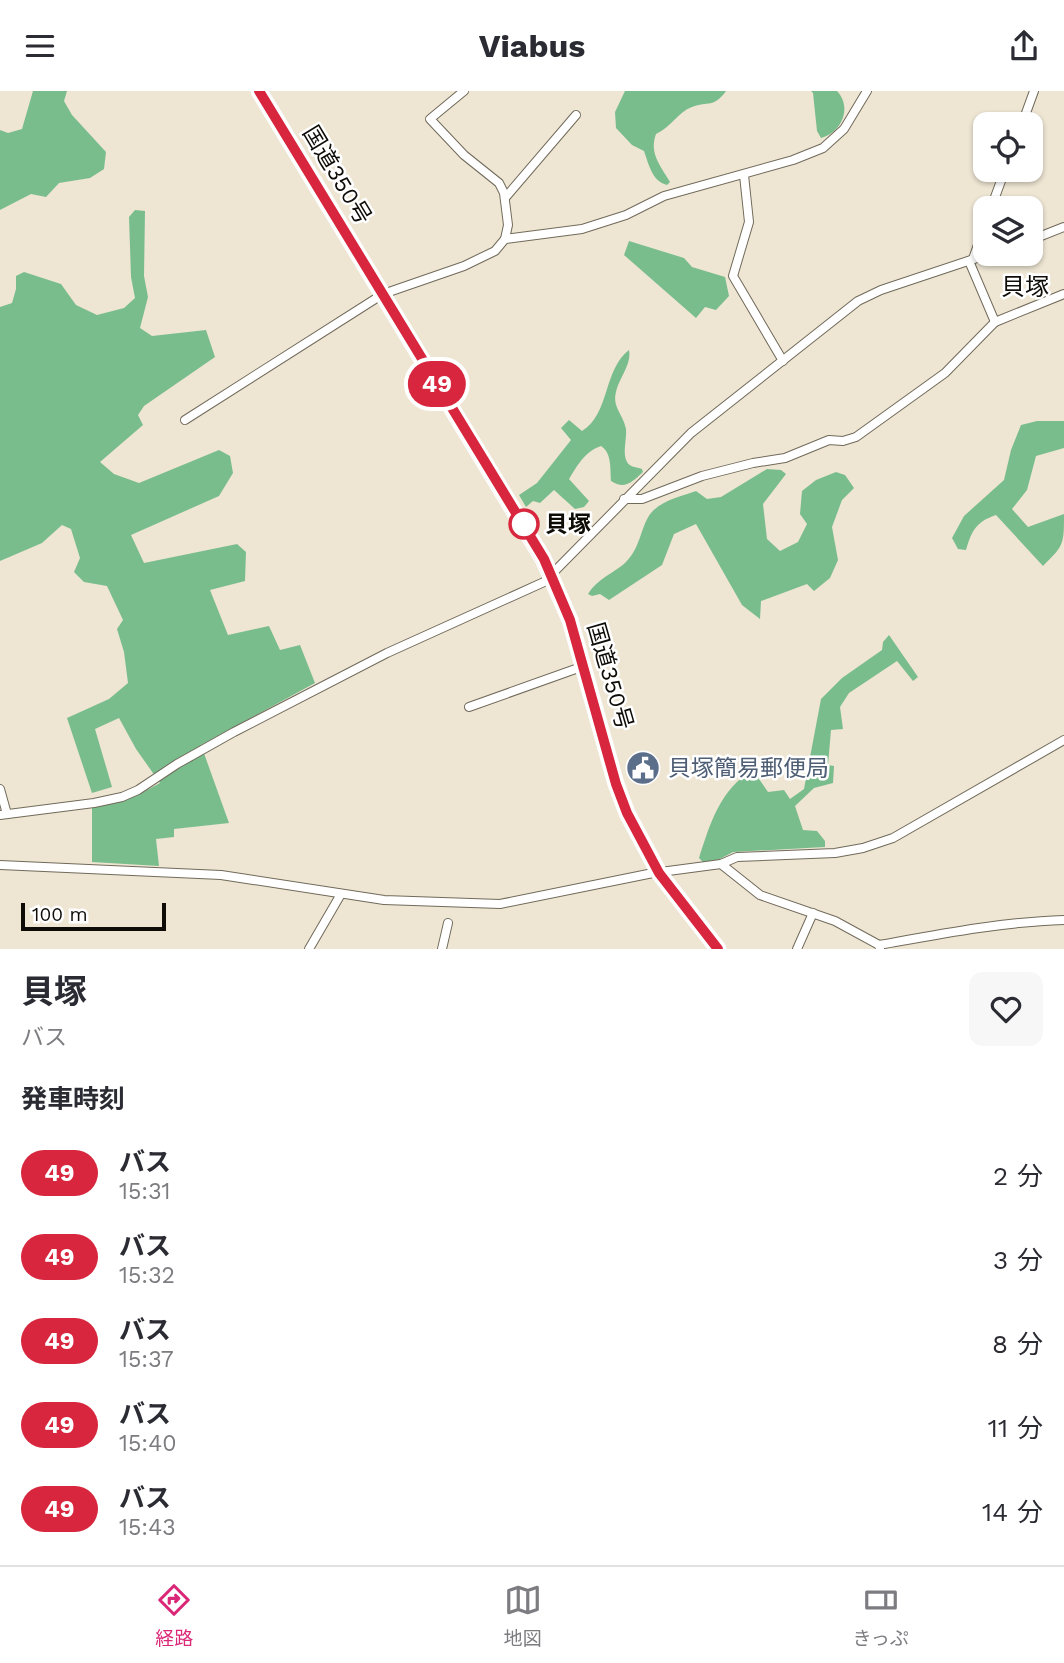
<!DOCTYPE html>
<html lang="ja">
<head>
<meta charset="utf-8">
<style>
  body { margin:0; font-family:"Work Sans","Noto Sans JP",sans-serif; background:#f7f7f7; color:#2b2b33; height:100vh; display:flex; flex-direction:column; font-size:26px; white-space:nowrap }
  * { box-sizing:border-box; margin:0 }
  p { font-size:23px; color:#7c7c81 }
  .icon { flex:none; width:38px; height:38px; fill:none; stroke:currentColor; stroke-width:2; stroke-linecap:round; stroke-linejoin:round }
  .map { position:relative; height:858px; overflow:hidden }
  .sheet { display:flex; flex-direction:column; background:#fff; flex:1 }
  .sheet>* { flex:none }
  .badge { padding:0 14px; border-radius:23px; font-size:24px; line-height:46px }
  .buttons { position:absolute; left:973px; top:21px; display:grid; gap:14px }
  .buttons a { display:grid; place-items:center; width:70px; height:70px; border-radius:14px; background:#fff; box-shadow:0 2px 5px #0004; font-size:35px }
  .scale { position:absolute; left:21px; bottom:18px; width:145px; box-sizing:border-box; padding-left:7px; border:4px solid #0f0c07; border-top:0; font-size:19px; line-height:24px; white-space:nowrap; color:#0f0c07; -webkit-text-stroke:5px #fff; paint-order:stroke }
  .map>.badge { position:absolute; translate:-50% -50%; box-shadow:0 0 0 4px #fff }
  h2 { padding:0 21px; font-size:26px; line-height:63px }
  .round { display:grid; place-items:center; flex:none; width:74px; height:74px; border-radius:14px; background:#f7f7f7 }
  .overview { display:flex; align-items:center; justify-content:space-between; height:119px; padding:0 21px }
  h1 { font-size:33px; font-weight:700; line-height:52px }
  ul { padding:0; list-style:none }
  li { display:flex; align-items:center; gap:21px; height:84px; padding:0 21px }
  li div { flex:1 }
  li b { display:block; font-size:26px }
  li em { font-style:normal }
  li .badge { min-width:77px; font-weight:700; text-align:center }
  header { display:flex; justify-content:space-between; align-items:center; height:91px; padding:0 21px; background:#fff; font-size:32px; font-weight:700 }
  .tab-bar { display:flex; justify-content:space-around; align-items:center; height:98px; border-top:2px solid #e1e1e2; background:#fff; font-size:19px; color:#7c7c81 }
  .tab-bar a { display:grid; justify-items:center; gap:4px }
  .tab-bar .active { color:#db2777 }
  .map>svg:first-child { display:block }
  .forest { fill:#7abd8d }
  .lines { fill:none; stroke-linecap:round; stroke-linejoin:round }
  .street-casing { stroke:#716a5a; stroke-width:10 }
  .highway-casing { stroke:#fff; stroke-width:17 }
  .street { stroke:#fff; stroke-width:8 }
  .highway { stroke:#d0798a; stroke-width:14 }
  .line-casing { stroke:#fff; stroke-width:16 }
  .line { stroke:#d7263d; stroke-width:10 }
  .stop-dot { fill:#fff; stroke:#d7263d; stroke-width:3.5 }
  .labels { text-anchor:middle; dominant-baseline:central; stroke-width:5; stroke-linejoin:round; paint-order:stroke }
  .street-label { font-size:23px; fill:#0f0c07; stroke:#fff }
  .stop-label { font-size:23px; font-weight:bold; fill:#0f0c07; stroke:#fff; text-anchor:start }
  .service-label { font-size:23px; fill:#4e5e75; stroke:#fff; text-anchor:start }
  .neighbourhood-label { font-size:24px; fill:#0f0c07; stroke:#fff }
</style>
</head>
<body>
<header><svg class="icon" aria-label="menu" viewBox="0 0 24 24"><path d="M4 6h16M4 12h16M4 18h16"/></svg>Viabus<svg class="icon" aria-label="share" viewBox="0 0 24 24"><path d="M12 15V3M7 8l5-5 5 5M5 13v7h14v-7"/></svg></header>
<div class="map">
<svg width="1064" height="858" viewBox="0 0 1064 858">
  <rect width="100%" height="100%" fill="#eee5d3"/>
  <!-- forest -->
  <g class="forest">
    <polygon points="33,0 67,0 64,10 72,24 106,61 104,78 90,87 59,92 46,106 31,103 0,119 0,39 8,42 22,38"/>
    <path d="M625 0H726C714 17 708 10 692 16 678 21 670 37 656 43 649 62 660 74 670 91L667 94C652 90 649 74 644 60L632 54 616 37 615 21Z"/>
    <path d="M811 0H837C853 17 841 42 821 47L817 40 813 2Z"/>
    <polygon points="135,119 145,120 144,185 148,206 140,237 152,245 206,239 215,266 144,315 138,324 143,334 100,371 114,383 139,392 219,359 230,365 233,382 219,405 131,444 144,472 237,453 246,461 245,490 210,499 228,544 269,535 280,559 300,554 315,592 201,654 229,732 174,738 174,746 156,748 159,775 92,771 92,717 136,705 160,692 136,658 119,627 95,638 112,696 92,702 67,627 109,608 128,592 124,561 117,538 123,529 107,495 84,491 74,481 80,467 71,438 62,434 42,452 0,470 0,216 12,212 16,198 16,185 24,181 61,193 76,214 97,224 124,217 135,207 131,186 129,126"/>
    <polygon points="629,150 684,167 692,176 725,186 729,205 716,219 705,216 696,227 624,164"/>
    <path d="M629 259C632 273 619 287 616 301 612 316 623 323 626 338 627 348 622 362 627 371 630 376 636 376 642 378L643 381C632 391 625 399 611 390 610 378 612 362 601 355 584 361 578 374 569 388L589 410 584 416 575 418 554 399 540 412 533 410 526 416 519 404 537 392 571 349 561 337 569 329 582 340C610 323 603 279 629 259Z"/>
    <path d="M1037 330H1064V357L1036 365 1027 399 1012 418 1028 436 1064 423C1064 454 1064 454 1043 475L996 424C976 431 972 439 966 459L958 458 952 447 964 425 1004 389 1011 359 1021 334Z"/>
    <path d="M767 378 781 379 786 383 763 413 767 448 780 460 798 451 807 433 800 423 802 400 816 389 836 381 845 384 854 397 842 409 832 436 838 469 830 487 814 500 807 493 761 510 760 528 742 514 696 433 674 443 662 474 609 509 600 503 592 505 588 503C598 487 613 483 626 471 641 456 641 434 651 422 662 409 682 405 696 400L707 408 721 406Z"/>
    <path d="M889 544 918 586 913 590 897 570 849 602 840 616 843 638 831 639 828 674 834 675 833 692 814 697 795 715 803 739 817 740 825 750V756L733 761 720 768 704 772 699 767C710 733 720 698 753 679L768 701 784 699 790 708 804 698 821 608 842 587 882 559 883 551Z"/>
  </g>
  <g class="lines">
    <!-- street casing -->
    <g class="street-casing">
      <g id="street">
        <polyline points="464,0 430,28 464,64 499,92 504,102 508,134 505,148"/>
        <polyline points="1022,33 1034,0"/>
        <polyline points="744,84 749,131 733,185 783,270"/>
        <polyline points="505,107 576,24"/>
        <polyline points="991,117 1005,79"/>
        <polyline points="1031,149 1064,136"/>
        <polyline points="973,168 985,134"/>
        <polyline points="969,170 995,231 1064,203"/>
        <polyline points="185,329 383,203 464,175 495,160 505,148 582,138 626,124 664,105 793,69 823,57 844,38 867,0"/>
        <polyline points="624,408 642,408 702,385 753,372 785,367 829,349 843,350 856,346 945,282 995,231"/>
        <polyline points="469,616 584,575"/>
        <polyline points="0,698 7,723"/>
        <polyline points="0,724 94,712 122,706 138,699 177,673 234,641 387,562 544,491 691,342 858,210 881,199 989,163"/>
        <polyline points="721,773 760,804 835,830 879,854 880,858"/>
        <polyline points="0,774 221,784 384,809 500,813 653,782 721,773 737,766 835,762 863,757 893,747 1064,649"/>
        <path d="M879 854C940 843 1001 831 1064 829"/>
        <polyline points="309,858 341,803"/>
        <polyline points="442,858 448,832"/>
        <polyline points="797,858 813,822"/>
      </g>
    </g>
    <!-- highway casing -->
    <g class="highway-casing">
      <polyline id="highway" points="259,0 543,468 570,529 616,693 627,722 659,782 718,858"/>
    </g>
    <!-- street -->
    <use href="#street" class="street"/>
    <!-- highway -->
    <use href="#highway" class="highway"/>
  </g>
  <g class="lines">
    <!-- line casing -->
    <g class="line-casing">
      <polyline id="line" points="259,0 544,468 570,529 616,693 627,722 659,782 718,858"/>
    </g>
    <!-- line -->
    <use href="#line" class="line"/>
  </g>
  <!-- icons -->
  <defs>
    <g id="civic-disc" transform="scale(1.75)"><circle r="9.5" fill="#5c6f8a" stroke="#fff"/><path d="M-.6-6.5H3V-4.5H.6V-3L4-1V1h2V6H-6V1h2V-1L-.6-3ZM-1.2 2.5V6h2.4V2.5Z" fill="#fff"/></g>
  </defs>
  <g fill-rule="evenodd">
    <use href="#civic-disc" x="643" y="677"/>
  </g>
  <!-- markers -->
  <circle class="stop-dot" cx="524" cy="433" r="14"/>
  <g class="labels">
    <!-- street labels -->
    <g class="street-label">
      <text transform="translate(337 84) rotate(59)">国道350号</text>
      <text transform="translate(610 585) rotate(74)">国道350号</text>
    </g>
    <!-- stop labels -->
    <g class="stop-label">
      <text x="545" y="433">貝塚</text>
    </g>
    <!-- service labels -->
    <g class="service-label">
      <text x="668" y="677">貝塚簡易郵便局</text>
    </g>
    <!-- neighbourhood labels -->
    <g class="neighbourhood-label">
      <text x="1025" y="196">貝塚</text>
    </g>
  </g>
</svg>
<div class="buttons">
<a><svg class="icon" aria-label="locate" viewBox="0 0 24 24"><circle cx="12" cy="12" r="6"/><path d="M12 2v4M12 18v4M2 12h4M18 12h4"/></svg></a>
<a><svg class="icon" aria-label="layers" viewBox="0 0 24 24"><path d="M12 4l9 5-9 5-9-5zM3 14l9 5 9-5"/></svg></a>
</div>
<div class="scale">100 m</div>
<b class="badge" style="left:437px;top:293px;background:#d7263d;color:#fff">49</b>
</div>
<section class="sheet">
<div class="overview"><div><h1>貝塚</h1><p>バス</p></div><a class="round"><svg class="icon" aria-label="heart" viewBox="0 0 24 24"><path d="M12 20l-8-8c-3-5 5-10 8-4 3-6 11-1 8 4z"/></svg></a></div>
<h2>発車時刻</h2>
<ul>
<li><span class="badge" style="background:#d7263d;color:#fff">49</span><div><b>バス</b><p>15:31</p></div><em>2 分</em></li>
<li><span class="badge" style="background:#d7263d;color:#fff">49</span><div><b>バス</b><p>15:32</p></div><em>3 分</em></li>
<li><span class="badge" style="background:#d7263d;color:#fff">49</span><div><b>バス</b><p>15:37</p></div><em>8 分</em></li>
<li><span class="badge" style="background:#d7263d;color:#fff">49</span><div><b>バス</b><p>15:40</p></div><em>11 分</em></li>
<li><span class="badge" style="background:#d7263d;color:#fff">49</span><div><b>バス</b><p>15:43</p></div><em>14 分</em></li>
</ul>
</section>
<nav class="tab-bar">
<a class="active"><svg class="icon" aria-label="directions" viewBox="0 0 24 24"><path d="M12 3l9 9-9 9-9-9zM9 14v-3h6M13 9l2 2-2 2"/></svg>経路</a>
<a><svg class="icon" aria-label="map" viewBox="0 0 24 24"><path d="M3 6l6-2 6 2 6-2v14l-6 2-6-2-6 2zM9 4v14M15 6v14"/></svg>地図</a>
<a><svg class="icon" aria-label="tickets" viewBox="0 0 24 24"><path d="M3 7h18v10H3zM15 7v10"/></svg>きっぷ</a>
</nav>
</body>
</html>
